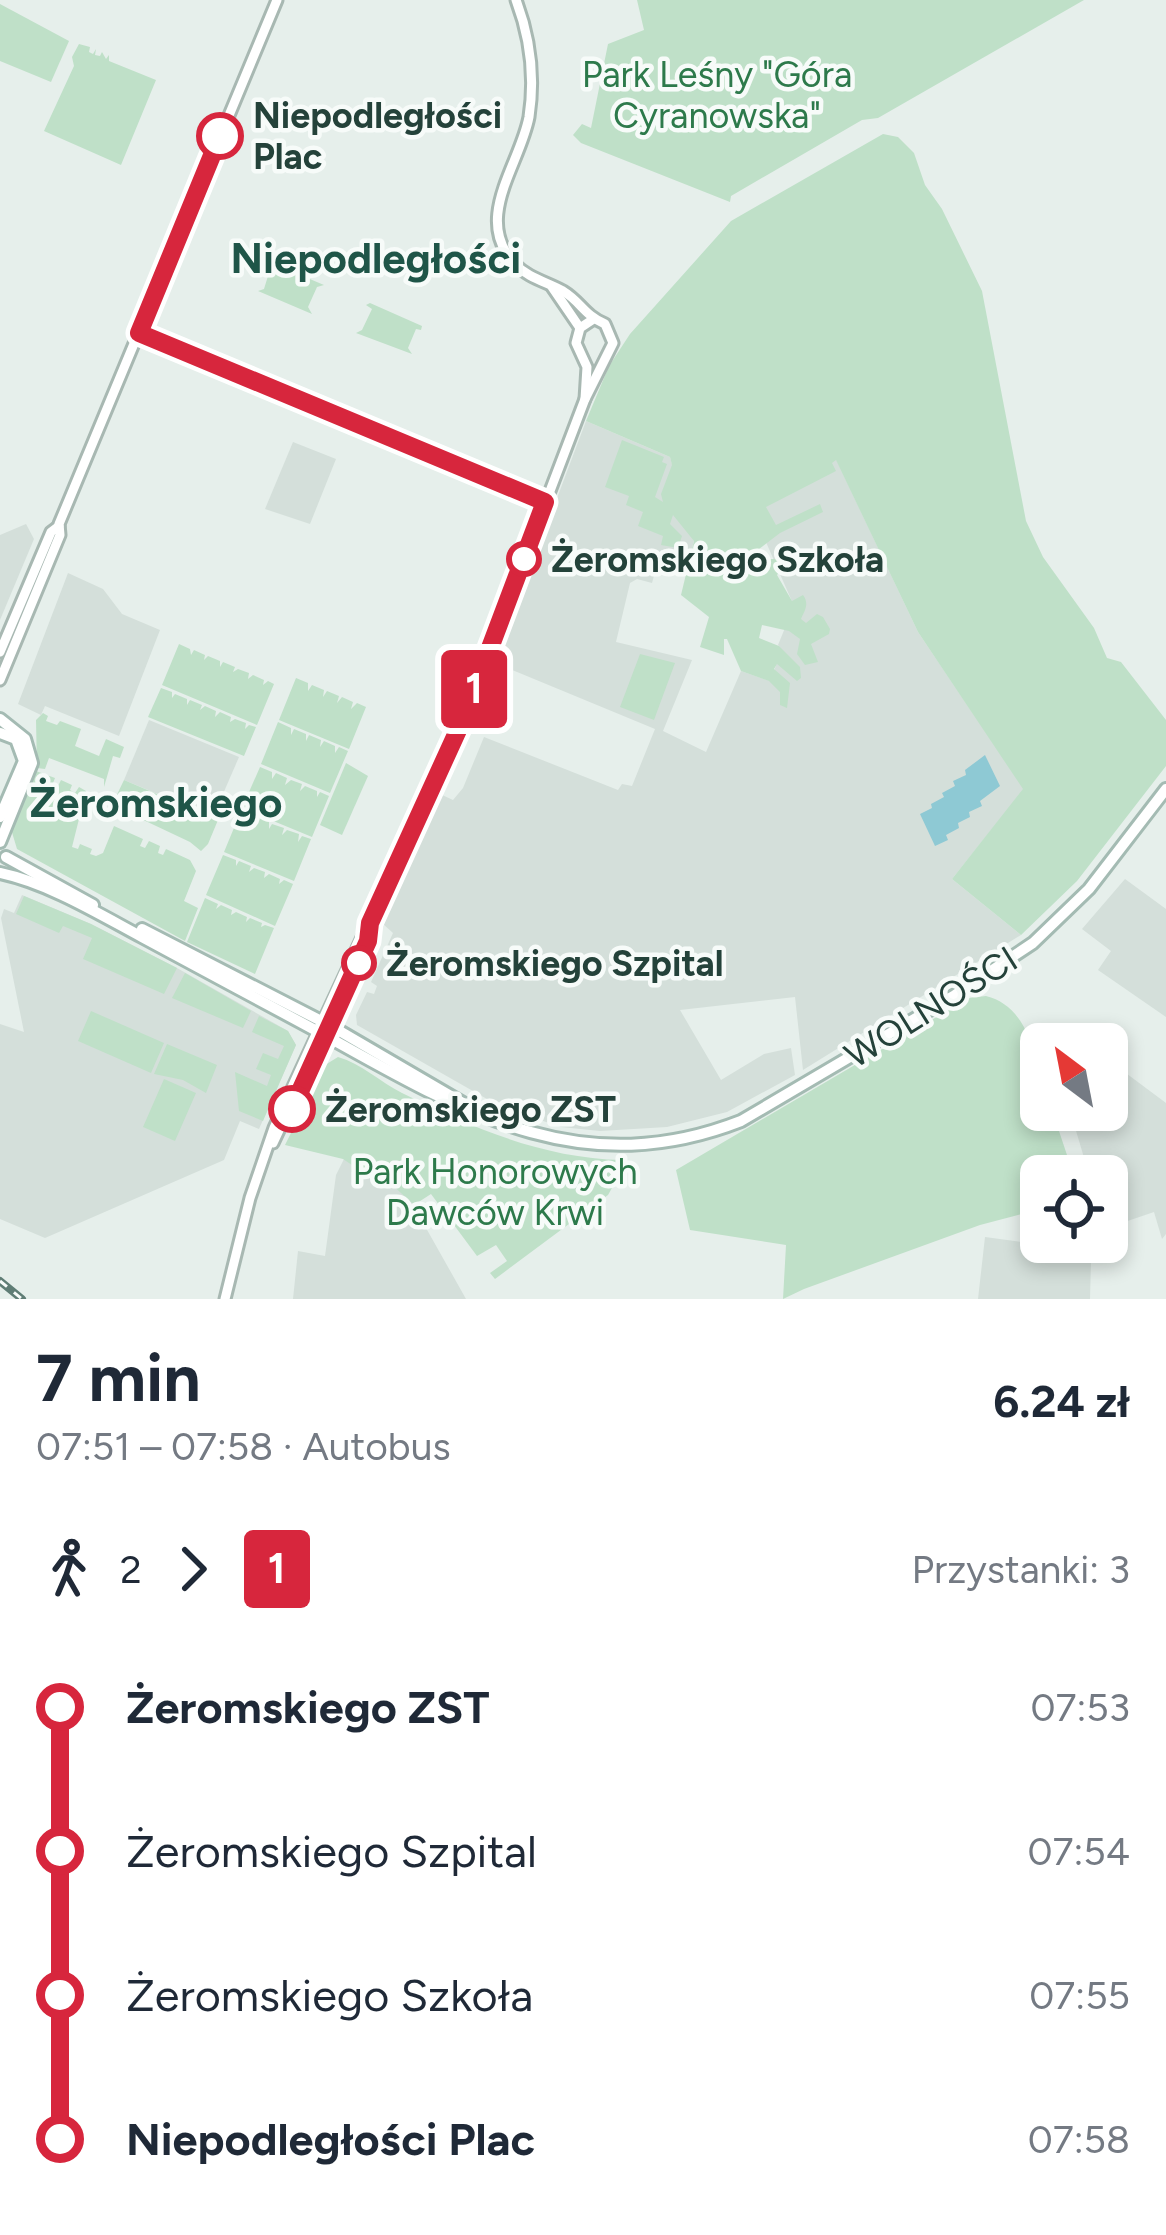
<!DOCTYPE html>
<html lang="pl">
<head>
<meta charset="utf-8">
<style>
  body { margin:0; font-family:Figtree,sans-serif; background:#f2f2f3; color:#1f2937; height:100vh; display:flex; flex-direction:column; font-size:45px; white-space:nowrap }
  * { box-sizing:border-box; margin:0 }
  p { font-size:39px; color:#747a83 }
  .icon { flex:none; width:66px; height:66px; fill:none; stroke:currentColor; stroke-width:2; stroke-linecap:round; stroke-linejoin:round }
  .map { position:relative; height:1299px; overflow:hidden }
  .side { display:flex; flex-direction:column; background:#fff; flex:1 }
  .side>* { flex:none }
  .badge { padding:0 24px; border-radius:9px; font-size:42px; line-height:78px }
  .needle { width:78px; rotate:328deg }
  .fabs { position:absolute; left:1020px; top:1023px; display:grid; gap:24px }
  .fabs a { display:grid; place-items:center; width:108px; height:108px; border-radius:18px; background:#fff; box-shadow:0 6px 18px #0003; font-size:60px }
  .map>.badge { position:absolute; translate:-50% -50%; box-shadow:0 0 0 6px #fff }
  .legs { display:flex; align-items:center; gap:18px; height:132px; padding:0 36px; font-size:39px }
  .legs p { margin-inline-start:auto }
  .overview { display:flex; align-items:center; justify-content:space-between; height:204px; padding:0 36px }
  h1 { font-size:66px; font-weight:700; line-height:90px }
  ul { padding:0 36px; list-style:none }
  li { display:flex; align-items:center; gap:42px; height:144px; font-size:45px }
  li i { display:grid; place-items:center; width:18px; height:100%; margin:0 15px; background:currentColor }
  li i::after { content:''; width:30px; height:30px; margin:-15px; border:9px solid; border-radius:50%; background:#fff }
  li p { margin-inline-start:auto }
  li:first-child i { background:linear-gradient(#0000 50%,currentColor 0) }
  li:last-child i { background:linear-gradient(currentColor 50%,#0000 0) }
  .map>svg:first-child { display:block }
  .built { fill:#d4dfda }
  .green { fill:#bfe0c8 }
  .water { fill:#8ec9d4 }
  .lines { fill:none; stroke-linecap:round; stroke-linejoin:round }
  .tertiary-casing { stroke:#a8b8b2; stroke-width:15 }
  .secondary-casing { stroke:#a4bbb3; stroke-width:16 }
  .tertiary { stroke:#fff; stroke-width:9 }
  .secondary { stroke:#fff; stroke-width:10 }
  .rail-casing { stroke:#5f7d75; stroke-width:8 }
  .rail { stroke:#f7fbf9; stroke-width:3; stroke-dasharray:9; stroke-linecap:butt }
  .line-1-casing { stroke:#fff; stroke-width:27 }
  .line-1 { stroke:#d7263d; stroke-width:18 }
  .stop-1-dot { fill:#fff; stroke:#d7263d; stroke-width:6 }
  .labels { text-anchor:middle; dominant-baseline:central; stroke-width:9; stroke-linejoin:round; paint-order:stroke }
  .park-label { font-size:36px; fill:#2d7a4b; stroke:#f7fbf9 }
  .stop-label { font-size:36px; font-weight:bold; fill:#24423a; stroke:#f7fbf9; text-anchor:start }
  .street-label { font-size:36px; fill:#24423a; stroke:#f7fbf9 }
  .quarter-label { font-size:42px; font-weight:bold; fill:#1f5548; stroke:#f7fbf9 }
</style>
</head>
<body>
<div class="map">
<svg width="1166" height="1299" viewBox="0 0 1166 1299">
  <rect width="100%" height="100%" fill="#e6efeb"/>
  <!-- built -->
  <g class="built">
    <polygon points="586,421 670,457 694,541 690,556 661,550 652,583 637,579 630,583 616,642 692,660 663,731 706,752 741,671 770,681 782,650 778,645 794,606 748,501 836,459 918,632 1024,789 952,879 1021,935 803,1070 795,997 680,1010 721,1080 764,1054 791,1048 795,1075 727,1112 667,1127 600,1131 561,1127 501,1107 357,1025 356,1015 367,992 374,994 377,986 371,982 393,933 382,923 440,794 453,800 463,788 484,737 618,790 622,784 632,786 655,729 495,663"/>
    <polygon points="293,442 336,459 310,524 265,509"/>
    <polygon points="26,524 34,539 0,620 0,535"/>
    <polygon points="68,573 103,589 122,614 160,630 119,736 45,706 41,715 18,704"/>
    <polygon points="149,720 239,757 213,817 124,780"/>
    <polygon points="1125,879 1166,909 1166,1017 1098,970 1111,951 1082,929"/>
    <polygon points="22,895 91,924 177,968 288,1031 296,1045 259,1129 240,1121 224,1160 45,1238 0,1219 0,1024 24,1032 1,918 4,909 14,913"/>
    <polygon points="1107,1059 1166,1103 1166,1234 1162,1239 1154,1212 1107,1228 1107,1176 1090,1176 1088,1171 1071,1114 1073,1110 1107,1110"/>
    <polygon points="344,1159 388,1181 408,1196 466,1299 293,1299 298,1251 325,1256 336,1175"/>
    <polygon points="985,1237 1028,1243 1029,1255 1091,1261 1090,1299 978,1299"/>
  </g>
  <!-- green -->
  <g class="green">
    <polygon points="637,0 1084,0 878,118 862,120 731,196 730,202 581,143 573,135 582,124 591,128 608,44 644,30"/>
    <polygon points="0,4 69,41 51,82 0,61"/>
    <polygon points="79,44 90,47 89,52 93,54 96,49 95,55 100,56 102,52 106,59 109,55 109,61 156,80 121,165 44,131 74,66 72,57"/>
    <path d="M883 134 898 137 914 153 925 185 942 209 982 291 1026 521 1043 557 1094 628 1107 658 1121 662 1166 720V766L1077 881 1021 935 952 879 1023 789 918 632 836 460 832 463 836 471 766 507 776 525 820 504 823 512 780 533 759 549 767 559H776L781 570 777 575 792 601 803 595C810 604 804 612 801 619L806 623 817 614 823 617 830 629 829 634 811 644 818 662 805 665 797 654 800 639 789 631 762 625 759 638 779 646 800 667 801 678 797 681 777 664 774 669 790 683 787 708 780 705V692L769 681 741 671 727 639H724V655L700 647 709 617 681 595 694 541 673 515 670 524 682 536 678 548 661 545 663 536 638 526 643 512 626 505 629 496 605 487 622 440 664 457 662 462 667 464 655 497 663 502 661 494 672 465 670 457 586 421 609 366 630 334 731 221Z"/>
    <polygon points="272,263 324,285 317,287 308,307 312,314 258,291 264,289"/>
    <polygon points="370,303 422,326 421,330 416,329 408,348 412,354 356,333 362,330 372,309 366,305"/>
    <polygon points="179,644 190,649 191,655 194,650 205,655 204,660 208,656 220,661 220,667 223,662 235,667 233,672 238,669 249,673 248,679 253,675 264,680 263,685 268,681 274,684 257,725 162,685"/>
    <polygon points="640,654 675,663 654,720 620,707"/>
    <polygon points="296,678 308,683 308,691 312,685 324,690 323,697 327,691 339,696 337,703 342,697 353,702 351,709 357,703 366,707 349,749 279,720"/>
    <polygon points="161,688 172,692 172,698 175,694 187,699 187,705 190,700 202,705 200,710 205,706 216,711 215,717 220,712 231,717 230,722 235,719 246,723 245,729 249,725 256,727 244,756 148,717"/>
    <polygon points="43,713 48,716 46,721 57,725 60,721 81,729 75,746 99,756 106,739 124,747 120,758 113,756 104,787 104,779 49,758 45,769 37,768 36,720"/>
    <polygon points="278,722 291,728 291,735 294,729 306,734 306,741 309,735 321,740 320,747 324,741 335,746 335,753 339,747 348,751 330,793 261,764"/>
    <polygon points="346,763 368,776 342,835 320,825"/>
    <polygon points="260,767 272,772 272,779 276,773 287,778 285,785 291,780 302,784 300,791 305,786 317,791 317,797 320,792 329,796 312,837 242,808"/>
    <polygon points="36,771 55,778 53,783 58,786 61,780 72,785 70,790 75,793 79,787 86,791 72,847 78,849 80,844 92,849 90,854 96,856 103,853 114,826 143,839 140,846 145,848 149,841 160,846 158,853 163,855 166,849 190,860 196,871 184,901 198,908 185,941 17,849 11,829"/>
    <polygon points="124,780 218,820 208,844 201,851 190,842 118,808 115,812 112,805"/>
    <polygon points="241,811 254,816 254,823 257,817 269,822 269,829 272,824 284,828 282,835 287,830 299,834 298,842 302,836 311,839 294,881 224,852"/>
    <polygon points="223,855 236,860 236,866 239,861 251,866 249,872 254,868 265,872 264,878 269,874 280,879 279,884 284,880 293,884 275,926 206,895"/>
    <polygon points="24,896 91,924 177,968 164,994 83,959 92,938 63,926 59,933 16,914"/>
    <polygon points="205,898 218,904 216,909 221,905 232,910 231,915 236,912 247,917 246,922 250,918 262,923 261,927 265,925 274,928 255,974 187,942"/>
    <polygon points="185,973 251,1011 243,1028 172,998"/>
    <path d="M986 996C1032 1007 1041 1070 1041 1110H1052L1074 1176H1041V1209L980 1225 804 1289 783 1299 786 1245 690 1230 676 1170 969 998Z"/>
    <polygon points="91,1011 164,1043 151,1073 78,1041"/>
    <polygon points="259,1016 288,1031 296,1045 263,1121 239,1111 235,1072 267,1086 271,1075 256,1069 263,1053 278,1059 284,1046 252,1032"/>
    <polygon points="167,1044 217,1065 206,1093 183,1080 154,1074"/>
    <path d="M338 1057C362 1064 380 1082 402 1093 473 1128 542 1158 622 1160L625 1165 608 1195 495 1279 490 1273 507 1261 496 1245 477 1256 431 1194 414 1205 388 1181 351 1172 352 1165 343 1159 285 1145 325 1065Z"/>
    <polygon points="164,1079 196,1093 175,1141 143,1127"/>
  </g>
  <!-- water -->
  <polygon class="water" points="985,755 1000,786 980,801 982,806 969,812 970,817 958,823 959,828 946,835 948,840 935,846 920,814 932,808 931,804 944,797 942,793 955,786 953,781 966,775 965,770"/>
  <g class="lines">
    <!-- tertiary casing -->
    <g class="tertiary-casing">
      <g id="tertiary">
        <polyline points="552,287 580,328"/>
        <polyline points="585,399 587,367 576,343 580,328 592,320"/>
        <polyline points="0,652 51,532 59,526"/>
        <polyline points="0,680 60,535 59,524 277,0"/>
        <polyline points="273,1143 368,941 367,930"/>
        <path d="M225 1299 250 1198 274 1128 464 717 585 399 613 343 605 324C584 315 581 302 563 291 547 282 528 278 515 264 472 219 520 165 529 117 535 78 530 37 516 0"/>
      </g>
    </g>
    <!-- secondary casing -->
    <g class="secondary-casing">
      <g id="secondary">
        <polyline points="0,719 25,739 32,763 0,842"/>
        <polyline points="0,733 16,739 24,761 0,817"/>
        <polyline points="6,857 93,905"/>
        <path d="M0 873C48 883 99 914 142 937 204 971 266 1003 328 1037 464 1113 582 1183 741 1121L955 995 1033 943 1089 889 1166 789"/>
        <polyline points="142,929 331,1026 468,1106"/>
      </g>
    </g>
    <!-- tertiary -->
    <use href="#tertiary" class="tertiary"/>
    <!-- secondary -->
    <use href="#secondary" class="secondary"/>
    <!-- rail casing -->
    <g class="rail-casing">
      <polyline id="rail" points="0,1281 22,1299"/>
    </g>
    <!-- rail -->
    <use href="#rail" class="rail"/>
  </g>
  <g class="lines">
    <!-- line-1 casing -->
    <g class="line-1-casing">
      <polyline id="line-1" points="220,136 139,333 545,502 464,717 370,923 368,941 292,1109"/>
    </g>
    <!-- line-1 -->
    <use href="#line-1" class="line-1"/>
  </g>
  <!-- markers -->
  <g class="stop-1-dot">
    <circle cx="220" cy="136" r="21"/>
    <circle cx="524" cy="559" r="15"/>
    <circle cx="359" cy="963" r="15"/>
    <circle cx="292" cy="1109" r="21"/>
  </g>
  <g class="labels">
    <!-- park labels -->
    <g class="park-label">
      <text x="717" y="74">Park Leśny "Góra<tspan x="717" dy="41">Cyranowska"</tspan></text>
      <text x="495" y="1171">Park Honorowych<tspan x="495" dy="41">Dawców Krwi</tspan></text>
    </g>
    <!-- stop labels -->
    <g class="stop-label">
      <text x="253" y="115">Niepodległości<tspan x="253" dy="41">Plac</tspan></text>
      <text x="551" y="559">Żeromskiego Szkoła</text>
      <text x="386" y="963">Żeromskiego Szpital</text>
      <text x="325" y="1109">Żeromskiego ZST</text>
    </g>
    <!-- street labels -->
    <g class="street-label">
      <text transform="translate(931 1007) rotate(-32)">WOLNOŚCI</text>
    </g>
    <!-- quarter labels -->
    <g class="quarter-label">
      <text x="376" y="258">Niepodległości</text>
      <text x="156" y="802">Żeromskiego</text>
    </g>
  </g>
</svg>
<div class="fabs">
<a><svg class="needle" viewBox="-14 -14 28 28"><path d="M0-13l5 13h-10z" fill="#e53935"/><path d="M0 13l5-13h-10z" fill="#747a83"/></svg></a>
<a><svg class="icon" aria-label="locate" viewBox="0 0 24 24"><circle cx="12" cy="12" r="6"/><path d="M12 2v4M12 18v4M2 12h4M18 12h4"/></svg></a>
</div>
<b class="badge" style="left:474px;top:689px;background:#d7263d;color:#fff">1</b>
</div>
<section class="side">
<div class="overview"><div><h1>7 min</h1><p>07:51 – 07:58 · Autobus</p></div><b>6.24 zł</b></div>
<div class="legs"><svg class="icon" aria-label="walk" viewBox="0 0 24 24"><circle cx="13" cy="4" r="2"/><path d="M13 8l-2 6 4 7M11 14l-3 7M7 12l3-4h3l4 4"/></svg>2<svg class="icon" aria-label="forward" viewBox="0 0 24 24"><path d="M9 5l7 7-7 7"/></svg><b class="badge" style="background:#d7263d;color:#fff">1</b><p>Przystanki: 3</p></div>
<ul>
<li><i style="color:#d7263d"></i><b>Żeromskiego ZST</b><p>07:53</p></li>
<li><i style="color:#d7263d"></i><span>Żeromskiego Szpital</span><p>07:54</p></li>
<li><i style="color:#d7263d"></i><span>Żeromskiego Szkoła</span><p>07:55</p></li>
<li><i style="color:#d7263d"></i><b>Niepodległości Plac</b><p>07:58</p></li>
</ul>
</section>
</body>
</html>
